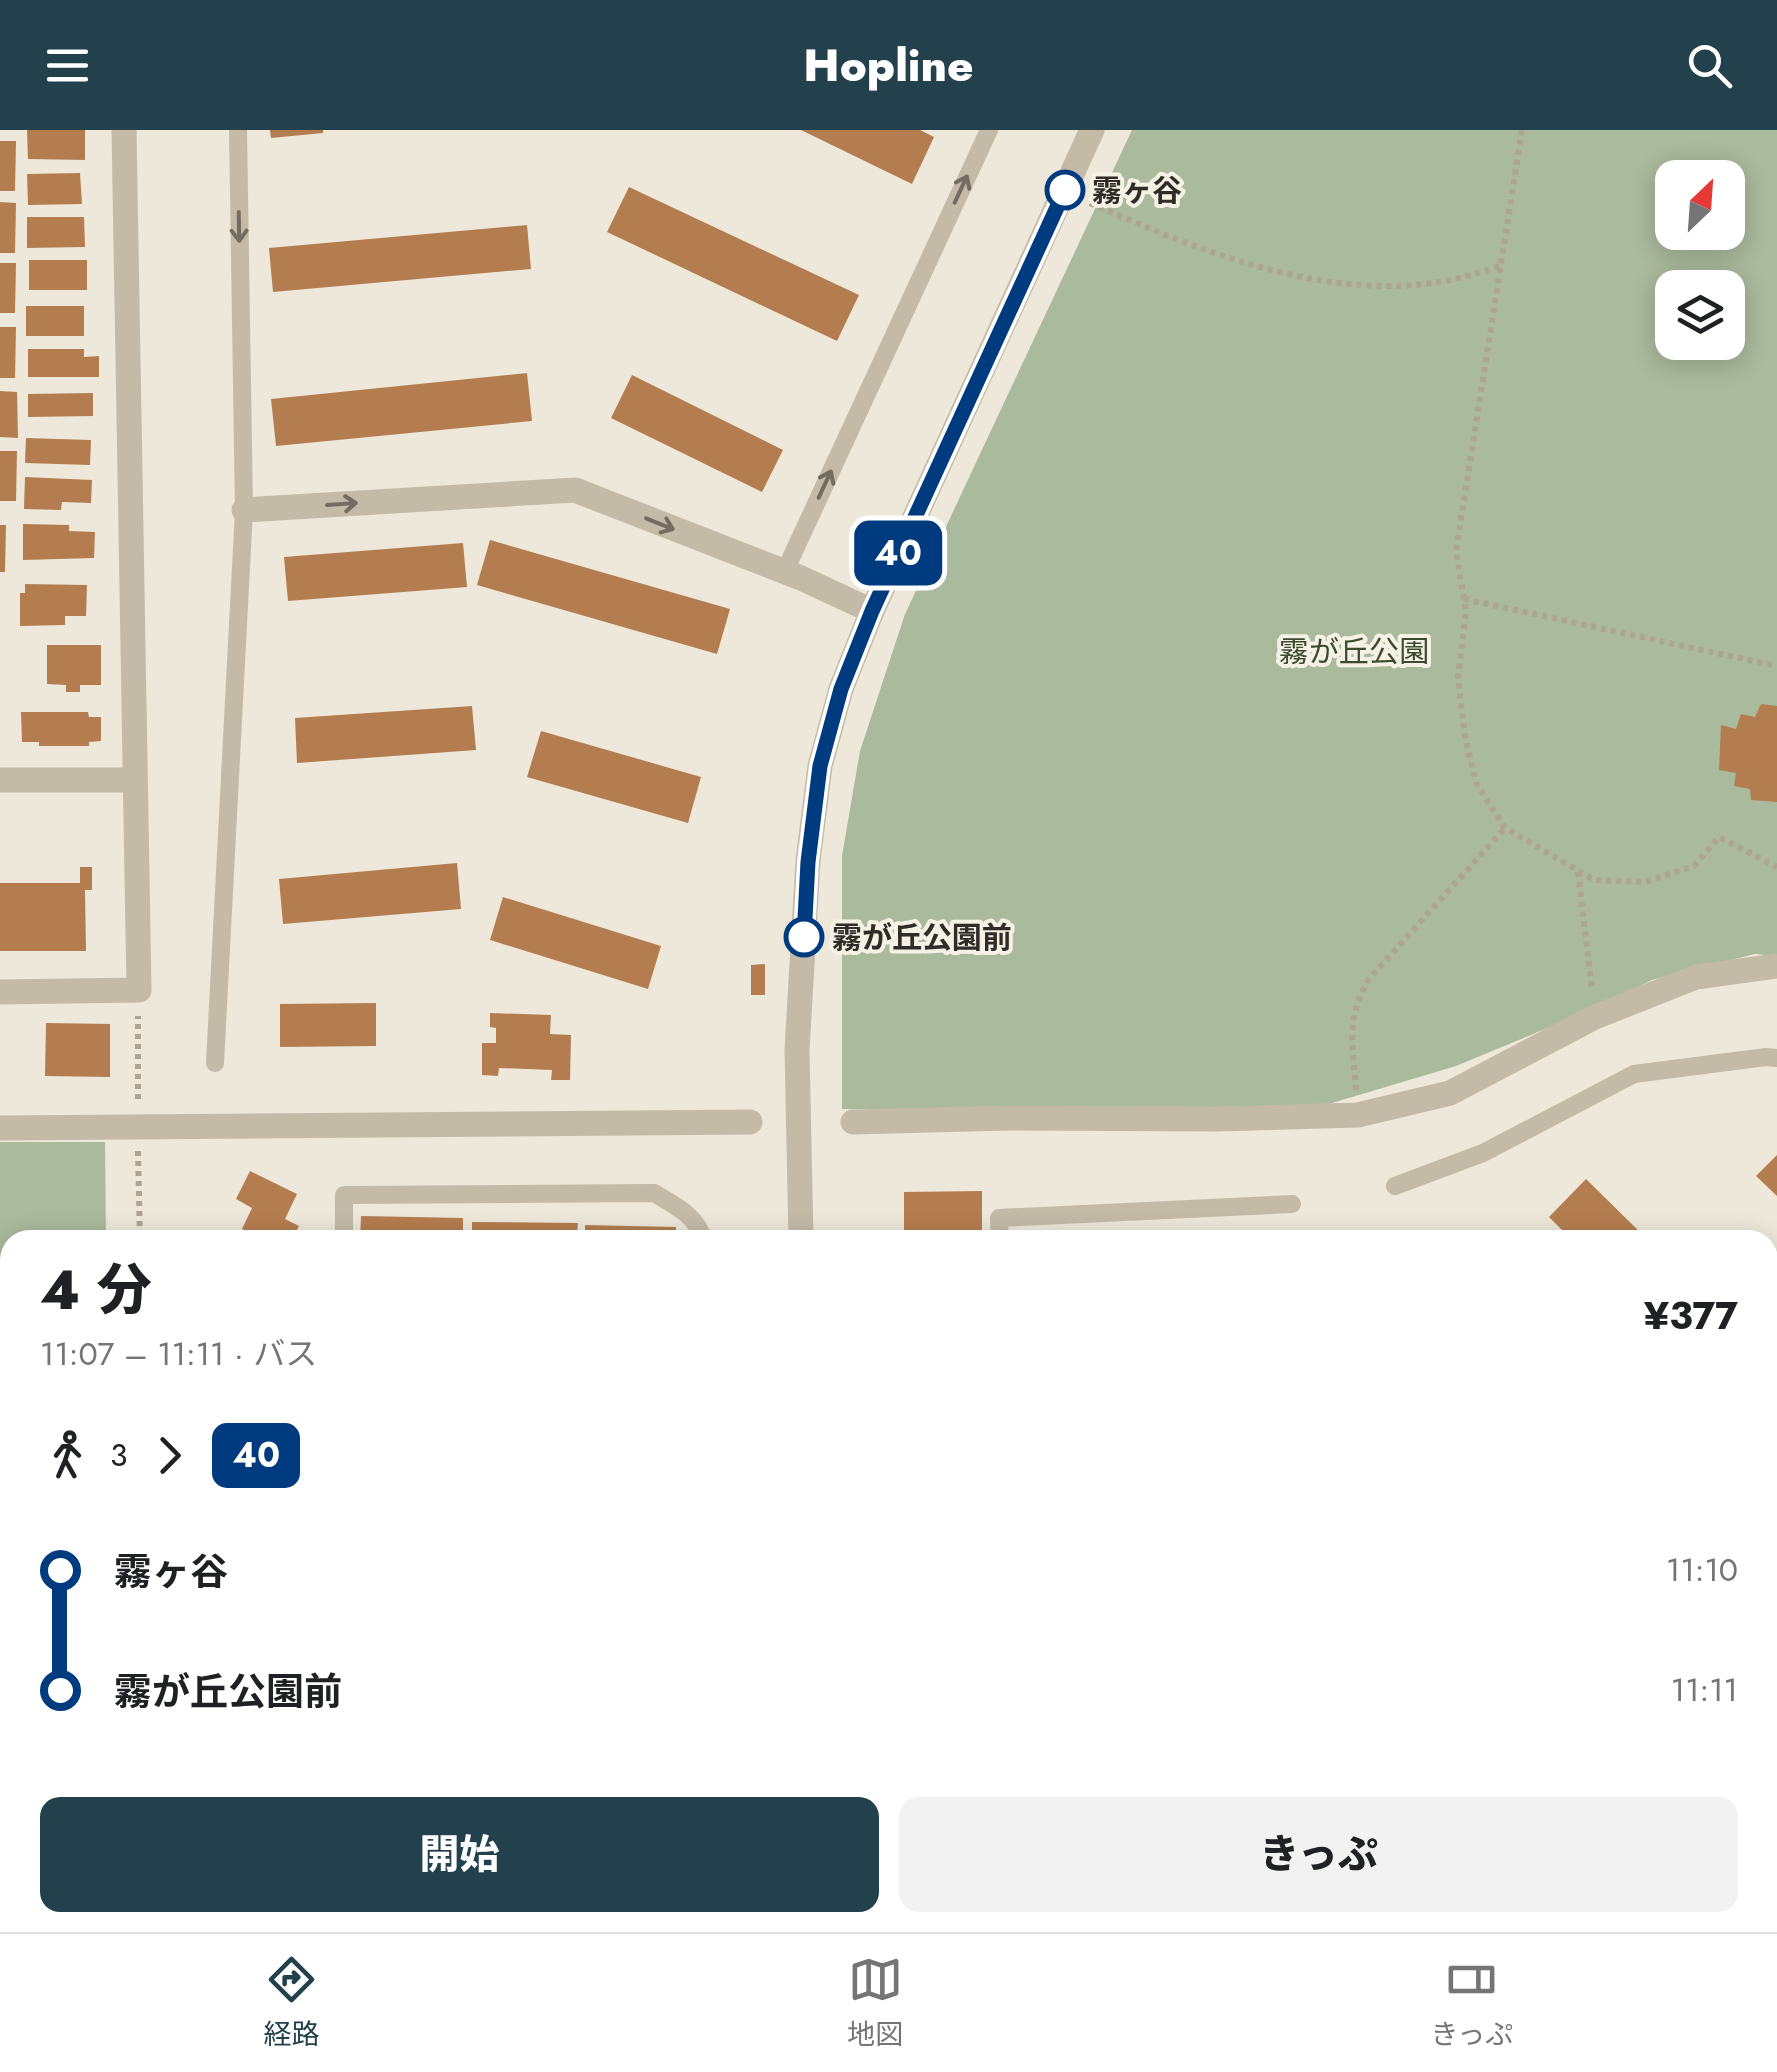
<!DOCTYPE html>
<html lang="ja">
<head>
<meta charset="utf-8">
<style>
  body { margin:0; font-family:Jost,"Noto Sans JP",sans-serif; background:#f2f2f2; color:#202124; height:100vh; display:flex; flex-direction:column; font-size:38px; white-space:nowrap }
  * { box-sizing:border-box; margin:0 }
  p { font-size:32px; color:#757577 }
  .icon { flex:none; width:55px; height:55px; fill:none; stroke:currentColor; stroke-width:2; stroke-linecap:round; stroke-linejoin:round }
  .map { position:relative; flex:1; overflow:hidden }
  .drawer { position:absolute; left:0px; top:1100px; width:1778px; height:702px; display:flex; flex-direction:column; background:#fff; border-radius:30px 30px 0 0; box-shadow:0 5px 25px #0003 }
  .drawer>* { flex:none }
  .badge { padding:0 20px; border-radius:15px; font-size:35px; line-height:65px }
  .needle { width:65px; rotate:25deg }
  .controls { position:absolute; left:1655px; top:30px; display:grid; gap:20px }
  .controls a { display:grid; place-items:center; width:90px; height:90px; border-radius:20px; background:#fff; box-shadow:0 5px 25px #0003; font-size:50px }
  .map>.badge { position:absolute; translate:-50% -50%; box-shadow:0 0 0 5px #fff }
  .legs { display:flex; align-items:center; gap:15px; height:110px; padding:0 40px; font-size:32px }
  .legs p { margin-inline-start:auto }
  .summary { display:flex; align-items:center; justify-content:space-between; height:170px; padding:0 40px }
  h1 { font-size:55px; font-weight:800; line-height:75px }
  .cta { display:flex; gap:20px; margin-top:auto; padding:20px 40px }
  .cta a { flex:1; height:115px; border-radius:20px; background:#22414c; color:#fff; font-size:40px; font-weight:800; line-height:115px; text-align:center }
  .cta a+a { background:#f2f2f2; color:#202124 }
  ul { padding:0 40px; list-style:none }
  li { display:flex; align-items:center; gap:35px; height:120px; font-size:38px }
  li i { display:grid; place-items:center; width:15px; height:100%; margin:0 12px; background:currentColor }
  li i::after { content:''; width:25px; height:25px; margin:-12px; border:8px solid; border-radius:50%; background:#fff }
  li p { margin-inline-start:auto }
  li:first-child i { background:linear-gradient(#0000 50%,currentColor 0) }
  li:last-child i { background:linear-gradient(currentColor 50%,#0000 0) }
  header { display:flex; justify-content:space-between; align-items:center; height:130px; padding:0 40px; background:#22414c; color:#fff; font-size:45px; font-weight:800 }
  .menu { display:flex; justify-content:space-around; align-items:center; height:140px; border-top:2px solid #e0e0e0; background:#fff; font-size:28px; color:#757577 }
  .menu a { display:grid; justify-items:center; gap:5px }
  .menu .on { color:#22414c }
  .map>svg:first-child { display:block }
  .green { fill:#aaba9c; fill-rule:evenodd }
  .building { fill:#b47d50 }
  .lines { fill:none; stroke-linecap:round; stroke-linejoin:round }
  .path { stroke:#afa492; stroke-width:6; stroke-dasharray:5 5; stroke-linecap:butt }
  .service { stroke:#c3baa8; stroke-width:18 }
  .pedestrian { stroke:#c3baa8; stroke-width:25 }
  .minor { stroke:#c3baa8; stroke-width:25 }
  .tertiary { stroke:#c3baa8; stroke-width:25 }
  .oneway { stroke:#736c61 }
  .line-1-casing { stroke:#fff; stroke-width:22 }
  .line-1 { stroke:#003b80; stroke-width:15 }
  .stop-1-dot { fill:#fff; stroke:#003b80; stroke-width:5 }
  .labels { text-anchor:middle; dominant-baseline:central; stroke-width:8; stroke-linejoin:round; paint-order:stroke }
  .stop-label { font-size:30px; font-weight:bold; fill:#312c27; stroke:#f6f1e5; text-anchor:start }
  .park-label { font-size:30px; fill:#3b4c2e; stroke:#f6f1e5 }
</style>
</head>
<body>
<header><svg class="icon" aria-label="menu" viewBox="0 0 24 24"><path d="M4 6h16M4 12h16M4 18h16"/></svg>Hopline<svg class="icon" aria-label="search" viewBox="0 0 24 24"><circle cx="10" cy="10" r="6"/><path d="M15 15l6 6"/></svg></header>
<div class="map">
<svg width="1777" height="1802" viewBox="0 0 1777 1802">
  <rect width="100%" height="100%" fill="#ede8da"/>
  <!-- green -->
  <g class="green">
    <path d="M1132 0H1777V826L1755 824 1652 850 1593 879 1456 936 1312 979H842V726L860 621 905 484ZM1672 48H1728V102H1672ZM1672 158H1728V212H1672Z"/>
    <polygon points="0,1012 105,1012 106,1110 10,1110 10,1369 0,1369"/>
  </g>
  <!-- building -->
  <g class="building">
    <polygon points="27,0 85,0 85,30 28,29"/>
    <polygon points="270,0 323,0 323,3 271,8"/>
    <polygon points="801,0 920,0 934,7 912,54"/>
    <polygon points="0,11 16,11 15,61 0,61"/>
    <polygon points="80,43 82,74 28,75 27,44"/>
    <polygon points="629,57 859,165 837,211 607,102"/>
    <polygon points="0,72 16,73 15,123 0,123"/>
    <polygon points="27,87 84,87 85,117 27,118"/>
    <polygon points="527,95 531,139 273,162 269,118"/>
    <rect x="29" y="130" width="58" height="30"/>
    <polygon points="0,133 16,133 15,183 0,183"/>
    <rect x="26" y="176" width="58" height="30"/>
    <polygon points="0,197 16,197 15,248 0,248"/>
    <polygon points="28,219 84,219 84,227 99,226 99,247 28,247"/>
    <polygon points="527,243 532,291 276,316 271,269"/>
    <polygon points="632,245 783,320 762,362 611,288"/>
    <polygon points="0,261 17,262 18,308 0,307"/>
    <polygon points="93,263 93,286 28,287 28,264"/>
    <polygon points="26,308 91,310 90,335 25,333"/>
    <polygon points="0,321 17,321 16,371 0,371"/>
    <polygon points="25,347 92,350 91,373 62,372 61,380 24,379"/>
    <polygon points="23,394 69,395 69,401 95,402 94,428 23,430"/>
    <polygon points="0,395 6,395 5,442 0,442"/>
    <polygon points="490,410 730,479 717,524 477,455"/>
    <polygon points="463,413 467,457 288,471 284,427"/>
    <polygon points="25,454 87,455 86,486 65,486 65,495 20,496 20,463 25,463"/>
    <polygon points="47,515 101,515 101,555 80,555 80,562 66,562 66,555 47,554"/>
    <polygon points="1761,574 1777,576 1777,672 1751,670 1750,659 1734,656 1736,643 1719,640 1721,595 1736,599 1741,584 1755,587"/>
    <polygon points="472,576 476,620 297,633 295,588"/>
    <polygon points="21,582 88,582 89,587 101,587 101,611 89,612 89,616 39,616 39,612 22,612"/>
    <polygon points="541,601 701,647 688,693 527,647"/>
    <polygon points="457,733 461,779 283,794 279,749"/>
    <polygon points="80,737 92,737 92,760 85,760 86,821 0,821 0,753 80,753"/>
    <polygon points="503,767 661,816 648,859 490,810"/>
    <polygon points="765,834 765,865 751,865 751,835"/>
    <polygon points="376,873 376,916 280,917 280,874"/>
    <polygon points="490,883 551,885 550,904 571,905 570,950 551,950 552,940 499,938 498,946 482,945 482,913 496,913 496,898 490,897"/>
    <polygon points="46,893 110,894 110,947 45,946"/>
    <polygon points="1777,1025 1777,1066 1756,1046"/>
    <polygon points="250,1041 297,1064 285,1089 299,1096 292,1110 250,1110 252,1105 242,1099 252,1078 236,1069"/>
    <polygon points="1586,1049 1648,1110 1572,1110 1549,1087"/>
    <polygon points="982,1061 982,1110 904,1110 904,1062"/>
    <polygon points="361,1086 463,1088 463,1100 472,1100 472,1092 578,1093 577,1103 585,1103 585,1095 676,1097 676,1110 360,1110"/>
    <polygon points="0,1390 10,1390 10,1458 0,1457"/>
    <polygon points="1777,1563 1777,1622 1768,1609 1768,1570"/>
    <polygon points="1768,1712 1777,1720 1777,1758 1768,1771"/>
    <polygon points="370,1792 439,1792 445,1802 377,1802"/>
    <polygon points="573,1792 612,1792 598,1802 580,1802"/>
    <polygon points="1271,1792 1380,1792 1396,1802 1286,1802"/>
    <polygon points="1566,1792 1608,1792 1627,1802 1569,1802 1572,1796"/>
    <polygon points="1702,1792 1743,1792 1739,1802 1721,1795 1719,1801"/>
    <polygon points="36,1797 100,1798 100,1802 36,1802"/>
  </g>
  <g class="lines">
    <!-- path -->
    <g class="path">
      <polyline points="1522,0 1456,421 1466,481 1458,548 1465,606 1476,653 1505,698 1594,750 1645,752 1694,736 1719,707 1777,737"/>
      <path d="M1090 73C1215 128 1366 189 1501 135"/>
      <polyline points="1464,469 1777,536"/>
      <polyline points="1578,742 1592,859"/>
      <path d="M1356 960C1353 916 1345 889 1369 849L1505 698"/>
      <polyline points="138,969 138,886"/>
      <polyline points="138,1021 140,1110"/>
    </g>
    <!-- service -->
    <g class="service">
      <polyline points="784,443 989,0"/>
      <polyline points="215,933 244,380 238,0"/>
      <polyline points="1395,1056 1483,1023 1634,944 1766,927 1777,928"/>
      <path d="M344 1110V1065L654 1063C674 1075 698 1086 703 1110"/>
      <polyline points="1000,1110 999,1088 1292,1074"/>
      <polyline points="1768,1299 1777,1292"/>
      <polyline points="668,1802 683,1792"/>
    </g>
    <!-- pedestrian -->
    <g class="pedestrian">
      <polyline points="853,992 1009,988 1217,989 1358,985 1450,963 1595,887 1696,847 1777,836"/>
      <polyline points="0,998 750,992"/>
    </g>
    <!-- minor -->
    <g class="minor">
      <polyline points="244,380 575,360 801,448 872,481"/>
      <polyline points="0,650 133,650"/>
      <polyline points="0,862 139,860 124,0"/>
      <polyline points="0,1674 10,1673"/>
      <polyline points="144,1802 144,1792"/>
      <polyline points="1774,1802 1777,1798"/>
    </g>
    <!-- tertiary -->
    <g class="tertiary">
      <polyline points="801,1110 797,920 808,731 820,636 841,559 872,481 1092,0"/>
      <polyline points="1768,1413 1777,1405"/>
      <polyline points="1016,1792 1029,1802"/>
      <polyline points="1489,1802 1494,1792"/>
    </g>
  </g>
  <!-- one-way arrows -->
  <defs><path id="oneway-shaft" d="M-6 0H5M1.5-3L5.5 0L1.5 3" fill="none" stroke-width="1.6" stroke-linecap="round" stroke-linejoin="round" transform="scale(2.5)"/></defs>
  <g class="oneway">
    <use href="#oneway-shaft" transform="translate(961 59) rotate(-65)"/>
    <use href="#oneway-shaft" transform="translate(239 97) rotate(89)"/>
    <use href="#oneway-shaft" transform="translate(825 354) rotate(-65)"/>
    <use href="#oneway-shaft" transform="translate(342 374) rotate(-4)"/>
    <use href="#oneway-shaft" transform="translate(660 394) rotate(22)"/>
  </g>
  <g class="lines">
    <!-- line-1 casing -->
    <g class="line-1-casing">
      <polyline id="line-1" points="804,807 808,732 820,636 841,559 872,481 1065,60"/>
    </g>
    <!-- line-1 -->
    <use href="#line-1" class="line-1"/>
  </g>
  <!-- markers -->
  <g class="stop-1-dot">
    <circle cx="1065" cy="60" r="18"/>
    <circle cx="804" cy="807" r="18"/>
  </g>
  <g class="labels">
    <!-- stop labels -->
    <g class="stop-label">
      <text x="1092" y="60">霧ヶ谷</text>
      <text x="832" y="807">霧が丘公園前</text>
    </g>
    <!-- park labels -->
    <g class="park-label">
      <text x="1354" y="521">霧が丘公園</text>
    </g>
  </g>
</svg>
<div class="controls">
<a><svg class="needle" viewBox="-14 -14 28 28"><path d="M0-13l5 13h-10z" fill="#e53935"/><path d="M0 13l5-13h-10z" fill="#757577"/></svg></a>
<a><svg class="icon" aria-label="layers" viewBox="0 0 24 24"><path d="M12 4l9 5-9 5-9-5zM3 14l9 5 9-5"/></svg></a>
</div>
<b class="badge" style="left:898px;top:423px;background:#003b80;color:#fff">40</b>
<section class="drawer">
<div class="summary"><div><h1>4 分</h1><p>11:07 – 11:11 · バス</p></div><b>¥377</b></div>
<div class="legs"><svg class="icon" aria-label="walk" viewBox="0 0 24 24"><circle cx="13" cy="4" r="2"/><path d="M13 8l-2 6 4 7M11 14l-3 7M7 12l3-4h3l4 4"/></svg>3<svg class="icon" aria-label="forward" viewBox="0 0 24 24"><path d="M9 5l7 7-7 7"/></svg><b class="badge" style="background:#003b80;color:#fff">40</b></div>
<ul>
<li><i style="color:#003b80"></i><b>霧ヶ谷</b><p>11:10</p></li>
<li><i style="color:#003b80"></i><b>霧が丘公園前</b><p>11:11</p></li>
</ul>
<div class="cta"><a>開始</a><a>きっぷ</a></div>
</section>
</div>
<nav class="menu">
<a class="on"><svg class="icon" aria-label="directions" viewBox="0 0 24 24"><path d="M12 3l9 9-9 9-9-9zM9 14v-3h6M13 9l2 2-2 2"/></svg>経路</a>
<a><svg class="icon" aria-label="map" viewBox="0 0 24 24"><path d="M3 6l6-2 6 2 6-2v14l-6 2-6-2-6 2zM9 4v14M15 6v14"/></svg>地図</a>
<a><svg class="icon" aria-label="tickets" viewBox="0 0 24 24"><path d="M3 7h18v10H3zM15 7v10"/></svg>きっぷ</a>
</nav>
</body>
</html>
